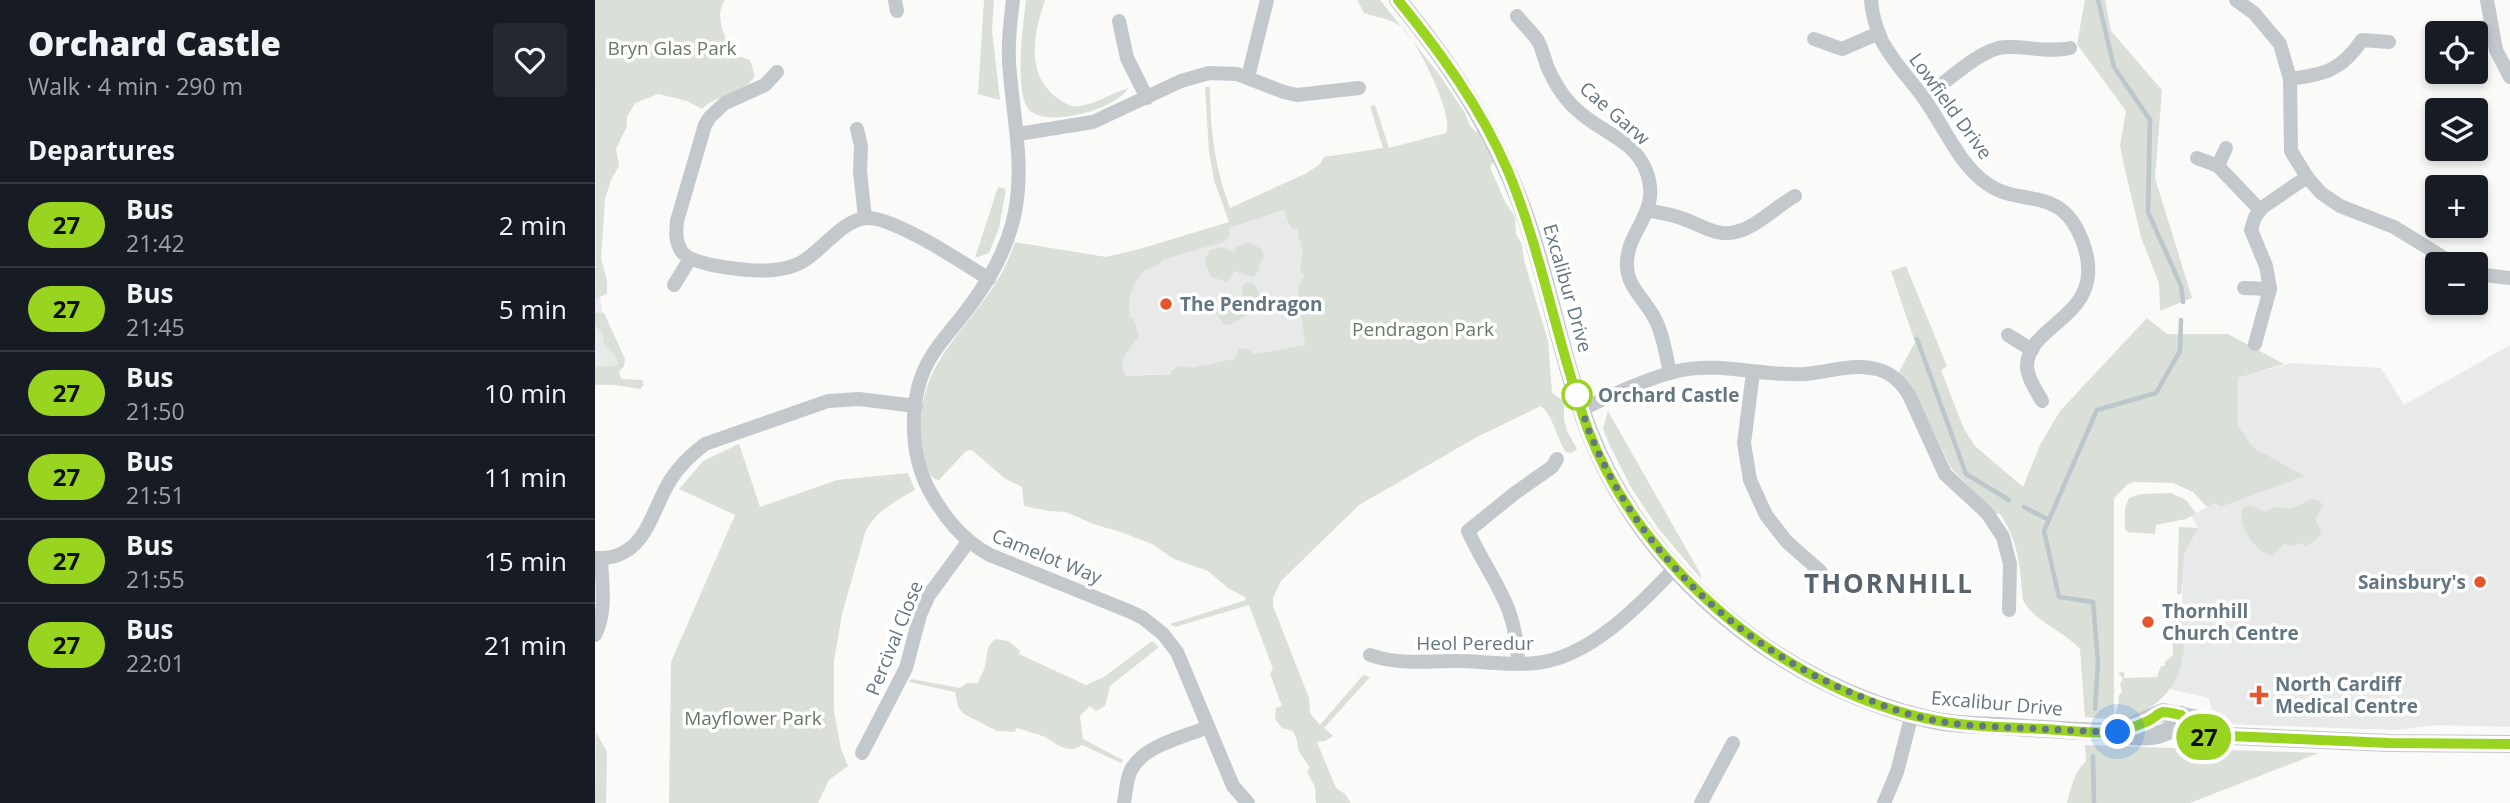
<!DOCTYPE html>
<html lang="en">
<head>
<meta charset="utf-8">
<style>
  body { margin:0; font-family:"Open Sans",sans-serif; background:#242831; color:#f1f3f6; height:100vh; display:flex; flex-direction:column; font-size:26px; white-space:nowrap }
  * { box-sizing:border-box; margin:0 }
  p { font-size:23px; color:#9ea1a6 }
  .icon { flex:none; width:38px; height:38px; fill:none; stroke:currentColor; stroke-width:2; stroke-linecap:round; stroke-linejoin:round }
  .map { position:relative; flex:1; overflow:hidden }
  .drawer { display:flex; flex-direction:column; background:#171b24; width:595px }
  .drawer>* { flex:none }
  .badge { padding:0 14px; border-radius:23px; font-size:24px; line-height:46px }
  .controls { position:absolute; left:1830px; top:21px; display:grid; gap:14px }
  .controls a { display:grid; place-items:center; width:63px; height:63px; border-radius:7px; background:#171b24; box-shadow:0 4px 10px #0003; font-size:35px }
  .you { position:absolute; width:35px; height:35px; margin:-18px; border:5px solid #fff; border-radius:50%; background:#1a73e8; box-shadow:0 0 0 10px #1a73e833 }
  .map>.badge { position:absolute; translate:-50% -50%; box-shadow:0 0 0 4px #fff }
  h2 { padding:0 28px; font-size:26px; line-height:63px }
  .round { display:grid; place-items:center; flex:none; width:74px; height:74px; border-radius:7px; background:#242831 }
  .head { display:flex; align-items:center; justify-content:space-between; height:119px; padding:0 28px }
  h1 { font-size:33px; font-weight:800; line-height:52px }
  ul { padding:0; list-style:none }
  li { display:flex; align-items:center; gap:21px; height:84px; padding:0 28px; border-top:2px solid #363941 }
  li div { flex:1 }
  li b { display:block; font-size:26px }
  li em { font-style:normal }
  li .badge { min-width:77px; font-weight:700; text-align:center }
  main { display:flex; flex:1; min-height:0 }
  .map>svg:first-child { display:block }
  .built { fill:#e8e9e9 }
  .green { fill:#dadfd7; fill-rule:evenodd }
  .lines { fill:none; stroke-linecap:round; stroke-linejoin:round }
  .stream { stroke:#bbc7cb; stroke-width:4.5 }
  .minor { stroke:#c3c8cc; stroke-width:14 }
  .tertiary { stroke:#c3c8cc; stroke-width:18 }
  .line-casing { stroke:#fff; stroke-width:16 }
  .line { stroke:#99d420; stroke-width:10 }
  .walk { stroke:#657683; stroke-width:7; stroke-dasharray:0 12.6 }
  .poi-dot { fill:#e4572e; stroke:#fff; stroke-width:2.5 }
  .stop-dot { fill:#fff; stroke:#99d420; stroke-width:3.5 }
  .labels { text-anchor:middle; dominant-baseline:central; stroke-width:7; stroke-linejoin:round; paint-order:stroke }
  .park-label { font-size:19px; fill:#687a64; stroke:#fff }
  .street-label { font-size:19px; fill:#657683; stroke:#fff }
  .poi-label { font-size:19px; font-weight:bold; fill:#657683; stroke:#fff; text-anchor:start }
  .stop-label { font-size:19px; font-weight:bold; fill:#657683; stroke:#fff; text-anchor:start }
  .district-label { font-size:26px; font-weight:bold; letter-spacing:2px; fill:#57646e; stroke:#fff }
</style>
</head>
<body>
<main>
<section class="drawer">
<div class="head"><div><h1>Orchard Castle</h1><p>Walk · 4 min · 290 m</p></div><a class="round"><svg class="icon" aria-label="heart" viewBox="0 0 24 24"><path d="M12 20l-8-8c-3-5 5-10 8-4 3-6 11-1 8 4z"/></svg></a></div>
<h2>Departures</h2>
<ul>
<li><span class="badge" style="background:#99d420;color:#111">27</span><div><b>Bus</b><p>21:42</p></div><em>2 min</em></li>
<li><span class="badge" style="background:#99d420;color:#111">27</span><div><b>Bus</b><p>21:45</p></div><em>5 min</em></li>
<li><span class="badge" style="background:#99d420;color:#111">27</span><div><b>Bus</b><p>21:50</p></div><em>10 min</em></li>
<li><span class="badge" style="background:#99d420;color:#111">27</span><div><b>Bus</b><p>21:51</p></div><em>11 min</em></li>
<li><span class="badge" style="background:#99d420;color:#111">27</span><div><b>Bus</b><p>21:55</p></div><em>15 min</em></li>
<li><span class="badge" style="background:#99d420;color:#111">27</span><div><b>Bus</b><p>22:01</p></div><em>21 min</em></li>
</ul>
</section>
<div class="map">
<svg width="1915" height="803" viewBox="0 0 1915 803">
  <rect width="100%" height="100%" fill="#fafaf8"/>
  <!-- built -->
  <g class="built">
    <polygon points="695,208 711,262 710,272 704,288 714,347 587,373 526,376 531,335 529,270 573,258 633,228"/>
    <polygon points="0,264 9,323 27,362 0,380"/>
    <polygon points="1915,345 1915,727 1841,725 1803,730 1629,724 1621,719 1617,713 1614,698 1575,689 1588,659 1587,563 1593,543 1603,528 1596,516 1619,503 1626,507 1708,476 1658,447 1642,424 1643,378 1697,363 1786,368 1809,405"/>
  </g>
  <!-- green -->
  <g class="green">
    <path d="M0 0H130C118 16 131 38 137 54L155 60 160 76C147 96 123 93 107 109L92 101 63 94 40 103 32 117V126L21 149 24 166 16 180 10 199 6 258 12 281V294L1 298Z"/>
    <polygon points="389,0 399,0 397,30 405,100 383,94"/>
    <path d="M431 0H450C439 32 430 73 461 97 469 103 477 108 486 106 502 103 518 93 533 88 523 109 446 131 432 107 420 86 428 25 431 0Z"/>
    <path d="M762 0H785L844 74 870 113 875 126 881 132 887 130 899 161 895 167 910 202 920 216 921 234 927 244 929 260 953 341 957 393 969 401V419L972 431 982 449 977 453 971 452C961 438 959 417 946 406L882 437 764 505 686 581 678 598V606L714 698 715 713 725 725 768 675 775 677 729 728 738 736 730 741 722 742 741 788 750 794 756 803H721L720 787 712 772 715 768 703 750 702 740 698 731 687 728 680 719 681 708 687 706 675 674 678 669 654 605 580 627 575 624 651 600 650 597 633 588 613 571 579 559 557 544 523 531 501 525 471 512 454 511 429 506 427 487 409 478 377 450 371 451 344 480C335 479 332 469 330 460 306 355 393 327 420 242L511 257 548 248 634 222 619 180 614 152 610 87H615C615 129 620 169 635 208L712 173 725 164 729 157 788 148 775 106 780 105 794 148 851 133C859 113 823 45 809 29 801 20 780 17 769 13ZM689 210 695 227 702 230 708 253 705 271 709 276C706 281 703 287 704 293 704 300 709 340 711 345L660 354 652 349 645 348 639 359 597 368 583 366 576 371V374L531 376C521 359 535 349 544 336L538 318 535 317C531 304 538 280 549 271 553 268 560 266 565 264L567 260 631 241 634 236V228Z"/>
    <polygon points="1490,0 1510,0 1516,31 1567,90 1560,178 1597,298 1565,311 1564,283 1546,237 1528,161 1525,146 1531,111 1482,44"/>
    <polygon points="403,187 411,189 404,228 394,253 380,258"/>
    <polygon points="653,242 667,249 669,258 665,262 664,271 658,277 640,271 631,282 615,276 610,261 615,250 626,247 639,252 642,247"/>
    <path d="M1311 266 1352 366 1346 370 1369 429 1380 446 1428 487 1445 445 1465 411 1552 318 1572 334H1633L1689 364 1643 378 1642 424 1658 447 1709 476 1626 507 1619 503 1612 507 1598 492 1578 483 1539 482 1532 485 1519 498V717L1523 706 1524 695 1527 692 1525 684 1528 678 1523 673 1529 672V678L1562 677 1566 666H1570V662L1578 655 1577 601H1586C1587 620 1591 642 1587 661 1582 689 1557 714 1528 718 1516 720 1503 718 1490 717L1485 649C1469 631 1437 620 1428 600 1425 569 1424 539 1404 513L1401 514 1356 468 1316 385 1304 372 1320 342 1296 271Z"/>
    <path d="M652 282 659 284 666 297 672 302 669 312 661 311 660 304 657 302 656 310C650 316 637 326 629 325L620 311C624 300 636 301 647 300L648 286Z"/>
    <path d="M0 313H9L30 359 29 366 24 372 26 379 47 380 49 385 45 389C30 386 15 384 0 385V366H20L23 363 21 356 9 344 8 334 0 325Z"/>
    <polygon points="1013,411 1105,573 1107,580 1063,528 1037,489 1015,446 1008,429"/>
    <path d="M144 444 165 507 242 480 313 473 320 490C301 501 279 512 270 533L247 614 239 661V711L246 749 253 766 234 780 223 803H74L76 662 140 515 84 489 108 461Z"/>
    <polygon points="1576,493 1591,500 1601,513 1591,519 1561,525 1560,534 1532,532 1530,529 1530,508 1534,498 1546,494"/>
    <path d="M1716 499 1725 501 1728 506 1720 519 1727 534 1711 547 1707 543 1696 546 1689 544 1677 555C1652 552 1632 497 1660 507 1664 508 1667 511 1670 512L1680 507 1696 509Z"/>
    <polygon points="1584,527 1603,528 1589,554 1586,594 1582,594"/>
    <path d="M401 639 413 641 425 651 424 654 491 685 509 677 557 641 564 647 515 686 510 706 501 711 495 706 485 716 488 739 528 760 526 763 487 745C473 755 462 744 450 737 441 733 430 731 421 728L420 732 402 731 369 714 363 707 360 692 314 682 316 679 365 688 372 683H383C385 677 389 671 390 666 393 655 390 646 401 639Z"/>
    <polygon points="1,732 12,752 11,803 0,803"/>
    <path d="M1490 745 1724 753 1595 803H1472C1476 788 1479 772 1491 761Z"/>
  </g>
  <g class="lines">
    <!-- stream -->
    <g class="stream">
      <polyline points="1503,0 1519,67 1555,120 1553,212 1586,286 1588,302"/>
      <polyline points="1322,339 1371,474 1414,500"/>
      <polyline points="1429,507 1454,520"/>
      <polyline points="1500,709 1503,662 1498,602 1464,597 1449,531 1502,410 1561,393 1585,351 1586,320"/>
      <polyline points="1498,756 1499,803"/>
    </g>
    <!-- minor -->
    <g class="minor">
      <polyline points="300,0 302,11"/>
      <path d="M418 0C415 24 412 50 415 74 419 121 429 165 420 212 412 251 393 283 368 315 357 329 345 342 336 357 313 394 314 452 334 490 349 517 367 540 395 555L536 612 548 618 568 634 582 652 638 786 653 803"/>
      <path d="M1276 0C1277 14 1281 28 1287 41 1298 62 1314 78 1328 97 1348 124 1363 163 1391 183 1426 209 1465 183 1487 240 1517 317 1431 322 1432 367 1433 379 1441 390 1447 401"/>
      <polyline points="1641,0 1659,13 1685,44 1695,79 1696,151 1712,177 1726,193 1745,206 1799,227 1859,264"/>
      <polyline points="1892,0 1901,50 1915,77"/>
      <path d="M922 16C928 24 937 32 943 41 947 48 949 57 952 66 959 82 968 98 982 110 1006 133 1040 139 1052 173 1066 214 1031 230 1032 265 1032 288 1052 301 1061 321 1069 337 1071 356 1075 373"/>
      <polyline points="524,21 532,58 552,98"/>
      <polyline points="1219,39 1247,49 1284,33"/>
      <path d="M182 72 170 85 130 103 115 117 110 125 82 221C81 232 80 242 87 252 99 267 160 272 179 270 188 269 197 267 205 263 227 252 245 221 271 218 298 216 368 263 394 279"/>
      <polyline points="653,77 672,0"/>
      <path d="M1695 79C1730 74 1746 71 1767 40L1794 42"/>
      <path d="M1329 98C1349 84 1387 47 1411 47 1433 46 1453 53 1475 48"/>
      <polyline points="262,129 266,146 265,171 270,218"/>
      <polyline points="423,134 498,122 586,81 614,73 642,74 689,92 702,95 764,88"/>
      <polyline points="1602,158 1623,166 1665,210"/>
      <polyline points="1623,166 1631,148"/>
      <path d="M1053 210C1064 213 1075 214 1086 218 1111 226 1125 242 1154 227 1170 219 1184 205 1200 196"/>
      <polyline points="1881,274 1915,278"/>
      <polyline points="79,285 95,259"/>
      <polyline points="1649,288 1675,289"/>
      <polyline points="1413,335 1437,350"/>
      <polyline points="1660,344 1675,289 1671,266 1656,230 1660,217 1668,207 1712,177"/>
      <polyline points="1158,373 1149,443 1155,480 1171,515 1192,542 1224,570 1238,587"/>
      <path d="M987 409C1015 396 1057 376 1087 370 1127 362 1170 377 1211 374 1234 372 1258 363 1281 369 1296 372 1306 382 1314 395L1350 474 1392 513 1408 537 1415 564 1414 610"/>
      <path d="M0 558C51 561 55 512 76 479 85 465 97 454 110 444L233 401 264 399 321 406"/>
      <path d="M0 635C12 611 7 585 6 559"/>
      <path d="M775 655C804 665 830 661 860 661 887 661 914 666 941 663 994 658 1045 605 1080 568"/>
      <path d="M923 664C922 603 897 583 873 531L920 493 957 467 962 459"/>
      <polyline points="267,753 311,668 325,615 334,595 373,542"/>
      <path d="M529 803C531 792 531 780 536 770 549 745 589 737 613 727"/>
      <polyline points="1106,803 1138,743"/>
      <polyline points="1289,803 1302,772 1317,714"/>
    </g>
    <!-- tertiary -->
    <g class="tertiary">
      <path d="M803 0C860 69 907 143 935 230 956 296 969 366 994 431 1049 574 1188 687 1337 720 1359 725 1382 725 1404 726 1444 729 1484 732 1523 732 1537 739 1563 738 1576 729 1580 726 1583 719 1586 715"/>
      <polyline points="1586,715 1597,734 1626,740 1633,736 1794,743 1915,744"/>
      <polyline points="1523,732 1568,712 1604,719 1627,730 1633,736"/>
    </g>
  </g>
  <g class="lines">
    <!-- line casing -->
    <g class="line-casing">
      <path id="line" d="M803 0C846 53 886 108 913 171 948 255 962 345 993 430 1046 569 1193 692 1339 720 1374 727 1411 727 1447 729 1470 730 1495 734 1519 732 1528 732 1543 725 1553 721 1558 719 1563 713 1568 712 1573 712 1581 714 1586 715L1597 734 1626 740 1633 736 1794 743 1915 744"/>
    </g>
    <!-- line -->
    <use href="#line" class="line"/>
    <!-- walk -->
    <path class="walk" d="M982 395C986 405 991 425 997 438 1046 555 1145 648 1262 695 1286 705 1312 715 1337 720 1365 726 1394 726 1422 728 1456 729 1490 732 1523 732"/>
  </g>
  <!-- markers -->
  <g class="poi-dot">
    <circle cx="571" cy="304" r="7"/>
    <circle cx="1885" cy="582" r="7"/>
    <circle cx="1553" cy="622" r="7"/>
    <path d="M1660.5 684.5h7v7h7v7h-7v7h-7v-7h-7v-7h7z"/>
  </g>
  <circle class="stop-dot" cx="982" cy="395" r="14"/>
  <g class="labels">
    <!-- park labels -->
    <g class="park-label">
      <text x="77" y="48">Bryn Glas Park</text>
      <text x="828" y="329">Pendragon Park</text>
      <text x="158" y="718">Mayflower Park</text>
    </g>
    <!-- street labels -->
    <g class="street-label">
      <text transform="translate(1356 106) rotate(54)">Lowfield Drive</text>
      <text transform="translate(1020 113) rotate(41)">Cae Garw</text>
      <text transform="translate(973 288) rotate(74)">Excalibur Drive</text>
      <text transform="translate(452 556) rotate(22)">Camelot Way</text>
      <text transform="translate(299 638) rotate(-68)">Percival Close</text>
      <text x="880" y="643">Heol Peredur</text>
      <text transform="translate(1402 703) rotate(5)">Excalibur Drive</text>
    </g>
    <!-- poi labels -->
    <g class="poi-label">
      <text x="585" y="304">The Pendragon</text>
      <text x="1871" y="582" text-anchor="end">Sainsbury's</text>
      <text x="1567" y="611">Thornhill<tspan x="1567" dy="22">Church Centre</tspan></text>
      <text x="1680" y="684">North Cardiff<tspan x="1680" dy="22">Medical Centre</tspan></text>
    </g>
    <!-- stop labels -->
    <g class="stop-label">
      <text x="1003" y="395">Orchard Castle</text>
    </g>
    <!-- district labels -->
    <g class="district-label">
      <text x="1294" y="583">THORNHILL</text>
    </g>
  </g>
</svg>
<div class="controls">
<a><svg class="icon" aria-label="locate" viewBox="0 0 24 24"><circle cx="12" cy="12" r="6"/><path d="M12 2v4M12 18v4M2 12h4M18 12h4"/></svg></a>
<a><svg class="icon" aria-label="layers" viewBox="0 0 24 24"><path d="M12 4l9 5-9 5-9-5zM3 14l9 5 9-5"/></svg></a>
<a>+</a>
<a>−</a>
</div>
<div class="you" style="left:1523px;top:732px"></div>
<b class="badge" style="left:1609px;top:737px;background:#99d420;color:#111">27</b>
</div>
</main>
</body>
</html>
